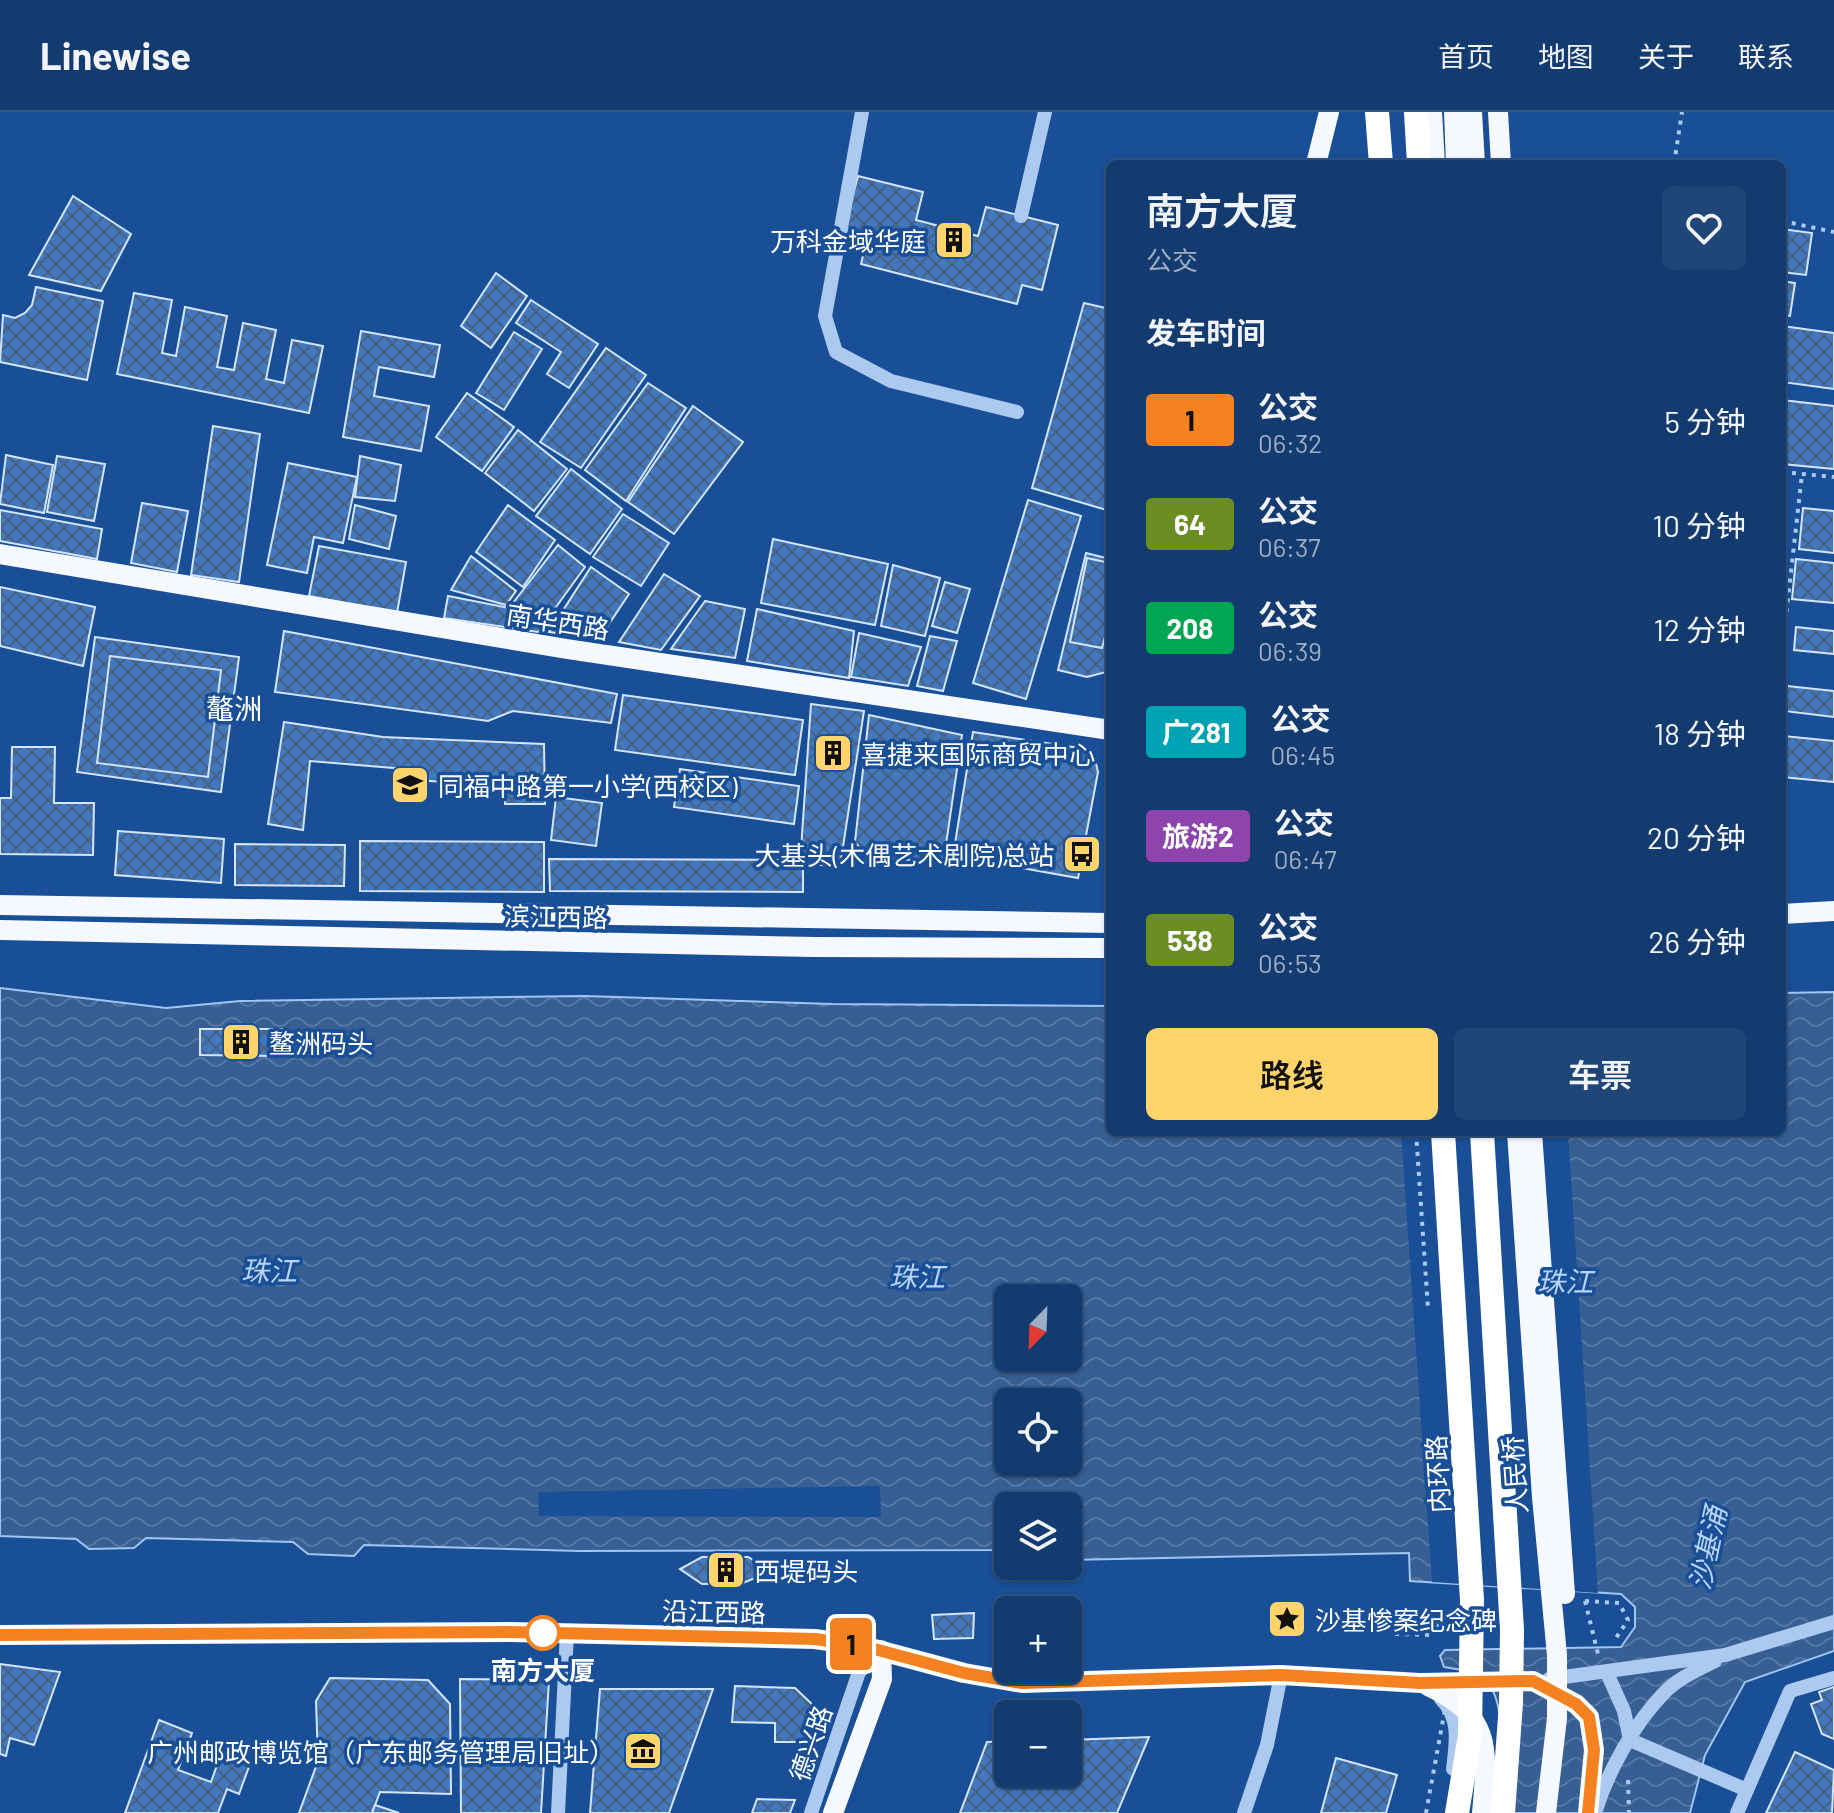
<!DOCTYPE html>
<html lang="zh">
<head>
<meta charset="utf-8">
<style>
  body { margin:0; font-family:Barlow,"Noto Sans SC",sans-serif; background:#204678; color:#f1f3f6; height:100vh; display:flex; flex-direction:column; font-size:30px; white-space:nowrap }
  * { box-sizing:border-box; margin:0 }
  p { font-size:26px; color:#9dadc3 }
  .icon { flex:none; width:44px; height:44px; fill:none; stroke:currentColor; stroke-width:2; stroke-linecap:round; stroke-linejoin:round }
  .map { position:relative; flex:1; overflow:hidden }
  .drawer { position:absolute; left:1106px; top:48px; width:680px; height:976px; display:flex; flex-direction:column; background:#133b70; border-radius:12px; box-shadow:0 2px 6px #0004,0 0 0 2px #325583 }
  .drawer>* { flex:none }
  .badge { padding:0 16px; border-radius:6px; font-size:28px; line-height:52px }
  .needle { width:52px; rotate:203deg }
  .tools { position:absolute; left:994px; top:1172px; display:grid; gap:16px }
  .tools a { display:grid; place-items:center; width:88px; height:88px; border-radius:12px; background:#133b70; box-shadow:0 2px 6px #0004,0 0 0 2px #325583; font-size:40px }
  .map>.badge { position:absolute; translate:-50% -50%; box-shadow:0 0 0 4px #fff }
  h2 { padding:0 40px; font-size:30px; line-height:72px }
  .round { display:grid; place-items:center; flex:none; width:84px; height:84px; border-radius:12px; background:#204678 }
  .headline { display:flex; align-items:center; justify-content:space-between; height:136px; padding:0 40px }
  h1 { font-size:38px; font-weight:600; line-height:60px }
  .action { display:flex; gap:16px; margin-top:auto; padding:16px 40px }
  .action a { flex:1; height:92px; border-radius:12px; background:#ffd56b; color:#111; font-size:32px; font-weight:600; line-height:92px; text-align:center }
  .action a+a { background:#204678; color:#f1f3f6 }
  ul { padding:0; list-style:none }
  li { display:flex; align-items:center; gap:24px; height:104px; padding:0 40px }
  li div { flex:1 }
  li b { display:block; font-size:30px }
  li em { font-style:normal }
  li .badge { min-width:88px; font-weight:700; text-align:center }
  header { display:flex; align-items:center; gap:48px; box-sizing:border-box; height:112px; padding:0 40px; background:#133b70; border-bottom:2px solid #325583 }
  header strong { font-size:38px }
  nav { display:flex; gap:44px; margin-inline-start:auto; font-size:28px }
  .map>svg:first-child { display:block }
  .water { fill:url(#water-waves); stroke:#9fc5f3; stroke-width:2; fill-rule:evenodd }
  .pier { fill:#194f96 }
  .building { fill:url(#building-cross-hatch); stroke:#d3e5fb; stroke-width:2 }
  .lines { fill:none; stroke-linecap:round; stroke-linejoin:round }
  .path { stroke:#accaf0; stroke-width:4; stroke-dasharray:4 6; stroke-linecap:butt }
  .minor { stroke:#accaf0; stroke-width:14 }
  .major { stroke:#f5f9ff; stroke-width:20 }
  .highway { stroke:#fff; stroke-width:24 }
  .path-bridge { stroke:#accaf0; stroke-width:4; stroke-dasharray:4 6; stroke-linecap:butt }
  .major-bridge { stroke:#f5f9ff; stroke-width:20 }
  .highway-bridge { stroke:#fff; stroke-width:24 }
  .line-casing { stroke:#fff; stroke-width:18 }
  .line { stroke:#f58220; stroke-width:12 }
  .stop-dot { fill:#fff; stroke:#f58220; stroke-width:4 }
  .labels { text-anchor:middle; dominant-baseline:central; stroke-width:7; stroke-linejoin:round; paint-order:stroke }
  .poi-label { font-size:26px; fill:#fff; stroke:#194f96; text-anchor:start }
  .street-label { font-size:26px; fill:#fff; stroke:#194f96 }
  .stop-label { font-size:26px; font-weight:bold; fill:#fff; stroke:#194f96 }
  .neighbourhood-label { font-size:28px; fill:#fff; stroke:#194f96 }
  .water-label { font-size:28px; font-style:italic; fill:#b8d4f7; stroke:#194f96 }
</style>
</head>
<body>
<header>
<strong>Linewise</strong>
<nav><a>首页</a><a>地图</a><a>关于</a><a>联系</a></nav>
</header>
<div class="map">
<svg width="1834" height="1701" viewBox="0 0 1834 1701">
  <defs>
    <pattern id="water-waves" width="16" height="10" patternUnits="userSpaceOnUse" patternTransform="scale(2)"><rect width="16" height="10" fill="#385f93"/><path d="M0 5q4-4 8 0t8 0" fill="none" stroke="#5677a3"/></pattern>
    <pattern id="building-cross-hatch" width="8" height="8" patternUnits="userSpaceOnUse" patternTransform="scale(2)"><rect width="8" height="8" fill="#4278bd"/><path d="M0 0l8 8M0 8l8-8" fill="none" stroke="#476284"/></pattern>
  </defs>
  <rect width="100%" height="100%" fill="#194f96"/>
  <!-- water -->
  <path class="water" d="M0 876 166 896 240 889 585 884 832 892 1110 894V1020H1782V881L1834 880V1539L1745 1570 1705 1643 1690 1701H1492C1495 1665 1515 1587 1480 1564 1472 1558 1454 1557 1444 1555L1440 1544 1445 1538 1621 1535 1635 1515V1495L1621 1482 1410 1469 1409 1441 1068 1448V1394H1008V1438L579 1439 364 1433 354 1444 308 1442 293 1430 146 1426 134 1436 89 1437 76 1427 0 1424ZM1008 1186H1068V1246H1008ZM1008 1290H1068V1350H1008Z"/>
  <!-- pier -->
  <g class="pier">
    <polygon points="1401,1020 1568,1020 1598,1481 1432,1470"/>
    <polygon points="880,1374 881,1405 539,1404 538,1380"/>
  </g>
  <!-- building -->
  <g class="building">
    <polygon points="858,64 923,80 916,108 978,124 986,95 1058,113 1042,178 1022,173 1017,192 861,152 866,131 842,125"/>
    <polygon points="73,84 131,122 101,179 29,163"/>
    <polygon points="1782,117 1812,121 1806,163 1782,160"/>
    <polygon points="496,161 527,184 491,236 461,214"/>
    <polygon points="1782,169 1795,171 1790,204 1782,203"/>
    <polygon points="36,175 103,189 87,268 0,250 3,203 15,206 25,201 32,193"/>
    <polygon points="134,181 172,188 162,241 176,244 185,195 227,204 217,255 234,258 243,211 276,218 266,267 284,271 292,228 323,234 309,301 117,262"/>
    <polygon points="531,188 598,232 569,276 547,262 561,240 516,211"/>
    <polygon points="1084,191 1110,197 1110,399 1032,376"/>
    <polygon points="1782,214 1834,221 1834,277 1782,270"/>
    <polygon points="361,219 440,233 434,265 379,255 374,284 429,294 421,339 343,325"/>
    <polygon points="514,220 542,237 504,298 476,281"/>
    <polygon points="606,236 646,263 581,356 540,330"/>
    <polygon points="648,271 686,296 626,389 585,358"/>
    <polygon points="467,281 514,315 482,359 436,325"/>
    <polygon points="1782,288 1834,294 1834,357 1782,352"/>
    <polygon points="693,294 743,330 674,422 628,390"/>
    <polygon points="213,314 260,322 239,470 191,463"/>
    <polygon points="518,318 567,357 534,399 485,361"/>
    <polygon points="6,343 53,353 44,401 0,392"/>
    <polygon points="57,344 105,352 94,409 47,400"/>
    <polygon points="360,344 401,353 395,389 355,385"/>
    <polygon points="288,351 357,365 343,431 314,425 307,461 267,453"/>
    <polygon points="571,357 622,397 590,442 536,404"/>
    <polygon points="1028,388 1081,404 1026,587 973,571"/>
    <polygon points="142,391 188,399 177,460 131,451"/>
    <polygon points="355,393 396,404 389,437 349,427"/>
    <polygon points="508,393 555,428 523,475 476,440"/>
    <polygon points="1803,396 1834,399 1834,441 1799,437"/>
    <polygon points="0,398 102,417 97,447 0,429"/>
    <polygon points="623,402 669,431 641,474 593,445"/>
    <polygon points="773,427 888,452 875,513 761,491"/>
    <polygon points="558,433 585,455 538,520 444,506 448,484 509,496"/>
    <polygon points="319,434 406,450 397,501 309,484"/>
    <polygon points="1086,441 1110,447 1110,559 1087,565 1058,558"/>
    <polygon points="471,444 516,479 506,493 451,478"/>
    <polygon points="1087,446 1110,451 1110,506 1102,536 1070,530"/>
    <polygon points="1796,447 1834,451 1834,491 1792,487"/>
    <polygon points="893,453 940,466 925,524 881,514"/>
    <polygon points="591,455 629,482 599,527 549,520"/>
    <polygon points="664,462 700,484 661,538 619,530"/>
    <polygon points="945,470 970,477 957,521 932,514"/>
    <polygon points="0,475 95,495 83,554 0,534"/>
    <polygon points="705,489 745,497 735,546 671,537"/>
    <polygon points="757,497 854,519 849,566 747,549"/>
    <polygon points="1796,515 1834,519 1834,542 1794,538"/>
    <polygon points="284,519 617,582 611,611 513,599 488,609 275,580"/>
    <polygon points="859,521 921,535 908,574 851,565"/>
    <polygon points="930,524 957,529 943,579 917,574"/>
    <polygon points="95,525 239,545 221,680 77,660"/>
    <polygon points="110,544 221,558 208,665 97,651"/>
    <polygon points="1787,574 1834,579 1834,605 1784,599"/>
    <polygon points="623,583 803,608 795,663 615,638"/>
    <polygon points="811,592 864,599 840,754 800,752"/>
    <polygon points="869,603 962,623 944,746 870,750 855,730"/>
    <polygon points="284,610 383,625 544,632 545,692 505,692 505,675 418,668 417,658 310,649 303,718 268,712"/>
    <polygon points="973,620 1093,638 1098,660 1078,766 953,744"/>
    <polygon points="1783,624 1834,629 1834,670 1782,665"/>
    <polygon points="12,635 55,635 54,691 94,691 93,743 0,742 0,686 11,686"/>
    <polygon points="680,657 799,674 794,712 674,695"/>
    <polygon points="556,685 602,691 596,734 551,728"/>
    <polygon points="118,719 224,727 221,771 115,763"/>
    <polygon points="360,729 544,730 544,780 360,779"/>
    <polygon points="235,732 345,733 344,774 235,773"/>
    <polygon points="549,747 803,748 803,780 550,779"/>
    <polygon points="200,917 282,917 282,944 200,943"/>
    <polygon points="702,1445 748,1445 772,1459 743,1471 702,1472 680,1457"/>
    <polygon points="974,1501 973,1526 934,1527 932,1503"/>
    <polygon points="0,1552 60,1560 34,1633 10,1626 6,1644 0,1642"/>
    <polygon points="330,1566 428,1568 450,1592 451,1682 380,1680 372,1701 299,1701 318,1649 316,1589"/>
    <polygon points="460,1567 549,1568 541,1701 461,1701"/>
    <polygon points="735,1574 795,1576 815,1595 817,1630 775,1630 775,1611 732,1610"/>
    <polygon points="1834,1575 1834,1627 1822,1622 1811,1592 1822,1588 1819,1580"/>
    <polygon points="600,1577 713,1577 669,1701 590,1701"/>
    <polygon points="159,1608 192,1621 178,1658 211,1670 221,1642 250,1652 239,1682 227,1677 218,1701 125,1701"/>
    <polygon points="1149,1625 1117,1701 960,1701 987,1630 1008,1629 1008,1662 1068,1662 1068,1628"/>
    <polygon points="1795,1640 1834,1658 1832,1701 1766,1701"/>
    <polygon points="1336,1646 1397,1663 1386,1701 1321,1701"/>
    <polygon points="757,1687 795,1688 790,1701 752,1701"/>
    <polygon points="375,1693 399,1701 372,1701"/>
  </g>
  <g class="lines">
    <!-- path -->
    <g class="path">
      <polyline points="1674,52 1682,0"/>
      <polyline points="1782,109 1834,120"/>
      <polyline points="1782,360 1834,365"/>
      <polyline points="1782,540 1802,362"/>
      <polyline points="1585,1489 1598,1542"/>
      <polyline points="1585,1489 1619,1491 1628,1508 1616,1526"/>
      <polyline points="1395,1514 1449,1513"/>
      <polyline points="1395,1522 1433,1523"/>
      <polyline points="1628,1668 1629,1701"/>
    </g>
    <!-- minor -->
    <g class="minor">
      <polyline points="862,0 825,204 836,240 891,269 1017,300"/>
      <polyline points="1021,104 1045,0"/>
      <polyline points="1607,1561 1624,1599 1630,1628"/>
      <polyline points="1549,1567 1725,1543 1834,1510"/>
      <path d="M1441 1587C1461 1606 1456 1632 1453 1657"/>
      <polyline points="1630,1628 1747,1678"/>
      <polyline points="558,1701 567,1521"/>
      <polyline points="811,1701 859,1560 881,1538"/>
      <polyline points="1244,1701 1267,1633 1281,1563"/>
      <path d="M1595 1701C1607 1661 1634 1612 1663 1582 1677 1567 1697 1558 1715 1549"/>
      <polyline points="1737,1701 1790,1579 1834,1566"/>
    </g>
    <!-- major -->
    <g class="major">
      <polyline points="1432,0 1435,52"/>
      <polyline points="1472,0 1475,52"/>
      <polyline points="1498,0 1501,52"/>
      <polyline points="1316,52 1329,0"/>
      <polyline points="0,442 567,537 1110,618"/>
      <polyline points="0,793 1110,811"/>
      <polyline points="1782,802 1834,799"/>
      <polyline points="0,818 814,835 1110,836"/>
      <polyline points="1517,1020 1542,1385 1557,1543 1557,1606 1546,1701"/>
      <polyline points="1532,1020 1565,1482"/>
      <polyline points="0,1523 510,1520 815,1527 863,1534 964,1561 1022,1571 1281,1563 1420,1571 1533,1569 1576,1592 1589,1605 1594,1638 1588,1701"/>
      <path d="M1428 1574C1492 1604 1488 1636 1482 1701"/>
      <polyline points="833,1701 882,1567 881,1538"/>
    </g>
    <!-- highway -->
    <g class="highway">
      <polyline points="1377,0 1381,52"/>
      <polyline points="1416,0 1419,52"/>
      <polyline points="1482,1020 1512,1518 1511,1591 1503,1701"/>
    </g>
    <!-- path-bridge -->
    <g class="path-bridge">
      <polyline points="1416,1020 1428,1197"/>
      <polyline points="1426,1701 1445,1597"/>
    </g>
    <!-- major-bridge -->
    <polyline class="major-bridge" points="1454,0 1456,52"/>
    <!-- highway-bridge -->
    <polyline class="highway-bridge" points="1443,1020 1472,1488 1470,1623 1457,1701"/>
  </g>
  <g class="lines">
    <!-- line casing -->
    <g class="line-casing">
      <polyline id="line" points="0,1523 510,1520 815,1527 863,1534 964,1561 1022,1571 1281,1563 1420,1571 1533,1569 1576,1592 1589,1605 1594,1638 1588,1701"/>
    </g>
    <!-- line -->
    <use href="#line" class="line"/>
  </g>
  <!-- icons -->
  <defs>
    <g id="building-square" transform="scale(2)"><rect x="-9" y="-9" width="18" height="18" rx="4" fill="#ffd56b" stroke="#194f96"/><path d="M-4-6H4V6H1V3H-1V6H-4ZM-2.5-4.3h1.7v1.8h-1.7ZM.8-4.3h1.7v1.8H.8ZM-2.5-1h1.7V.8h-1.7ZM.8-1h1.7V.8H.8Z" fill="#111"/></g>
    <g id="school-square" transform="scale(2)"><rect x="-9" y="-9" width="18" height="18" rx="4" fill="#ffd56b" stroke="#194f96"/><path d="M0-5L7-2L0 1L-7-2ZM-4 1L0 2.5L4 1V4Q0 6-4 4Z" fill="#111"/></g>
    <g id="bus-square" transform="scale(2)"><rect x="-9" y="-9" width="18" height="18" rx="4" fill="#ffd56b" stroke="#194f96"/><path d="M-5-6H5V4H4V6H2V4H-2V6H-4V4H-5ZM-3.5-4V0h7V-4ZM-3.5 1.2v1.5H-2V1.2ZM2 1.2v1.5H3.5V1.2Z" fill="#111"/></g>
    <g id="sight-square" transform="scale(2)"><rect x="-9" y="-9" width="18" height="18" rx="4" fill="#ffd56b" stroke="#194f96"/><path d="M0-6L1.8-2.2L6-1.7L2.9 1.2L3.7 5.4L0 3.3L-3.7 5.4L-2.9 1.2L-6-1.7L-1.8-2.2Z" fill="#111"/></g>
    <g id="museum-square" transform="scale(2)"><rect x="-9" y="-9" width="18" height="18" rx="4" fill="#ffd56b" stroke="#194f96"/><path d="M0-6L6-3V-2H-6V-3ZM-5-1h2V3h-2ZM-1-1h2V3h-2ZM3-1h2V3H3ZM-6 4H6V6H-6Z" fill="#111"/></g>
  </defs>
  <g fill-rule="evenodd">
    <use href="#building-square" x="954" y="128"/>
    <use href="#building-square" x="833" y="641"/>
    <use href="#school-square" x="410" y="673"/>
    <use href="#bus-square" x="1082" y="742"/>
    <use href="#building-square" x="241" y="930"/>
    <use href="#building-square" x="726" y="1458"/>
    <use href="#sight-square" x="1287" y="1507"/>
    <use href="#museum-square" x="643" y="1639"/>
  </g>
  <!-- markers -->
  <circle class="stop-dot" cx="543" cy="1521" r="16"/>
  <g class="labels">
    <!-- poi labels -->
    <g class="poi-label">
      <text x="926" y="128" text-anchor="end">万科金域华庭</text>
      <text x="861" y="641">喜捷来国际商贸中心</text>
      <text x="438" y="673">同福中路第一小学(西校区)</text>
      <text x="1054" y="742" text-anchor="end">大基头(木偶艺术剧院)总站</text>
      <text x="269" y="930">鳌洲码头</text>
      <text x="754" y="1458">西堤码头</text>
      <text x="1315" y="1507">沙基惨案纪念碑</text>
      <text x="615" y="1639" text-anchor="end">广州邮政博览馆（广东邮务管理局旧址）</text>
    </g>
    <!-- street labels -->
    <g class="street-label">
      <text transform="translate(558 509) rotate(9)">南华西路</text>
      <text transform="translate(556 804) rotate(1)">滨江西路</text>
      <text transform="translate(1437 1362) rotate(-93)">内环路</text>
      <text transform="translate(1514 1363) rotate(-94)">人民桥</text>
      <text transform="translate(714 1499) rotate(1)">沿江西路</text>
      <text transform="translate(810 1631) rotate(-71)">德兴路</text>
    </g>
    <!-- stop labels -->
    <g class="stop-label">
      <text x="543" y="1557">南方大厦</text>
    </g>
    <!-- neighbourhood labels -->
    <g class="neighbourhood-label">
      <text x="234" y="596">鼇洲</text>
    </g>
    <!-- water labels -->
    <g class="water-label">
      <text x="269" y="1158">珠江</text>
      <text x="917" y="1164">珠江</text>
      <text x="1565" y="1169">珠江</text>
      <text transform="translate(1707 1436) rotate(-78)">沙基涌</text>
    </g>
  </g>
</svg>
<div class="tools">
<a><svg class="needle" viewBox="-14 -14 28 28"><path d="M0-13l5 13h-10z" fill="#e53935"/><path d="M0 13l5-13h-10z" fill="#9dadc3"/></svg></a>
<a><svg class="icon" aria-label="locate" viewBox="0 0 24 24"><circle cx="12" cy="12" r="6"/><path d="M12 2v4M12 18v4M2 12h4M18 12h4"/></svg></a>
<a><svg class="icon" aria-label="layers" viewBox="0 0 24 24"><path d="M12 4l9 5-9 5-9-5zM3 14l9 5 9-5"/></svg></a>
<a>+</a>
<a>−</a>
</div>
<b class="badge" style="left:851px;top:1532px;background:#f58220;color:#111">1</b>
<section class="drawer">
<div class="headline"><div><h1>南方大厦</h1><p>公交</p></div><a class="round"><svg class="icon" aria-label="heart" viewBox="0 0 24 24"><path d="M12 20l-8-8c-3-5 5-10 8-4 3-6 11-1 8 4z"/></svg></a></div>
<h2>发车时间</h2>
<ul>
<li><span class="badge" style="background:#f58220;color:#111">1</span><div><b>公交</b><p>06:32</p></div><em>5 分钟</em></li>
<li><span class="badge" style="background:#6b8e23;color:#fff">64</span><div><b>公交</b><p>06:37</p></div><em>10 分钟</em></li>
<li><span class="badge" style="background:#00a651;color:#fff">208</span><div><b>公交</b><p>06:39</p></div><em>12 分钟</em></li>
<li><span class="badge" style="background:#00a3b4;color:#fff">广281</span><div><b>公交</b><p>06:45</p></div><em>18 分钟</em></li>
<li><span class="badge" style="background:#8e44ad;color:#fff">旅游2</span><div><b>公交</b><p>06:47</p></div><em>20 分钟</em></li>
<li><span class="badge" style="background:#6b8e23;color:#fff">538</span><div><b>公交</b><p>06:53</p></div><em>26 分钟</em></li>
</ul>
<div class="action"><a>路线</a><a>车票</a></div>
</section>
</div>
</body>
</html>
